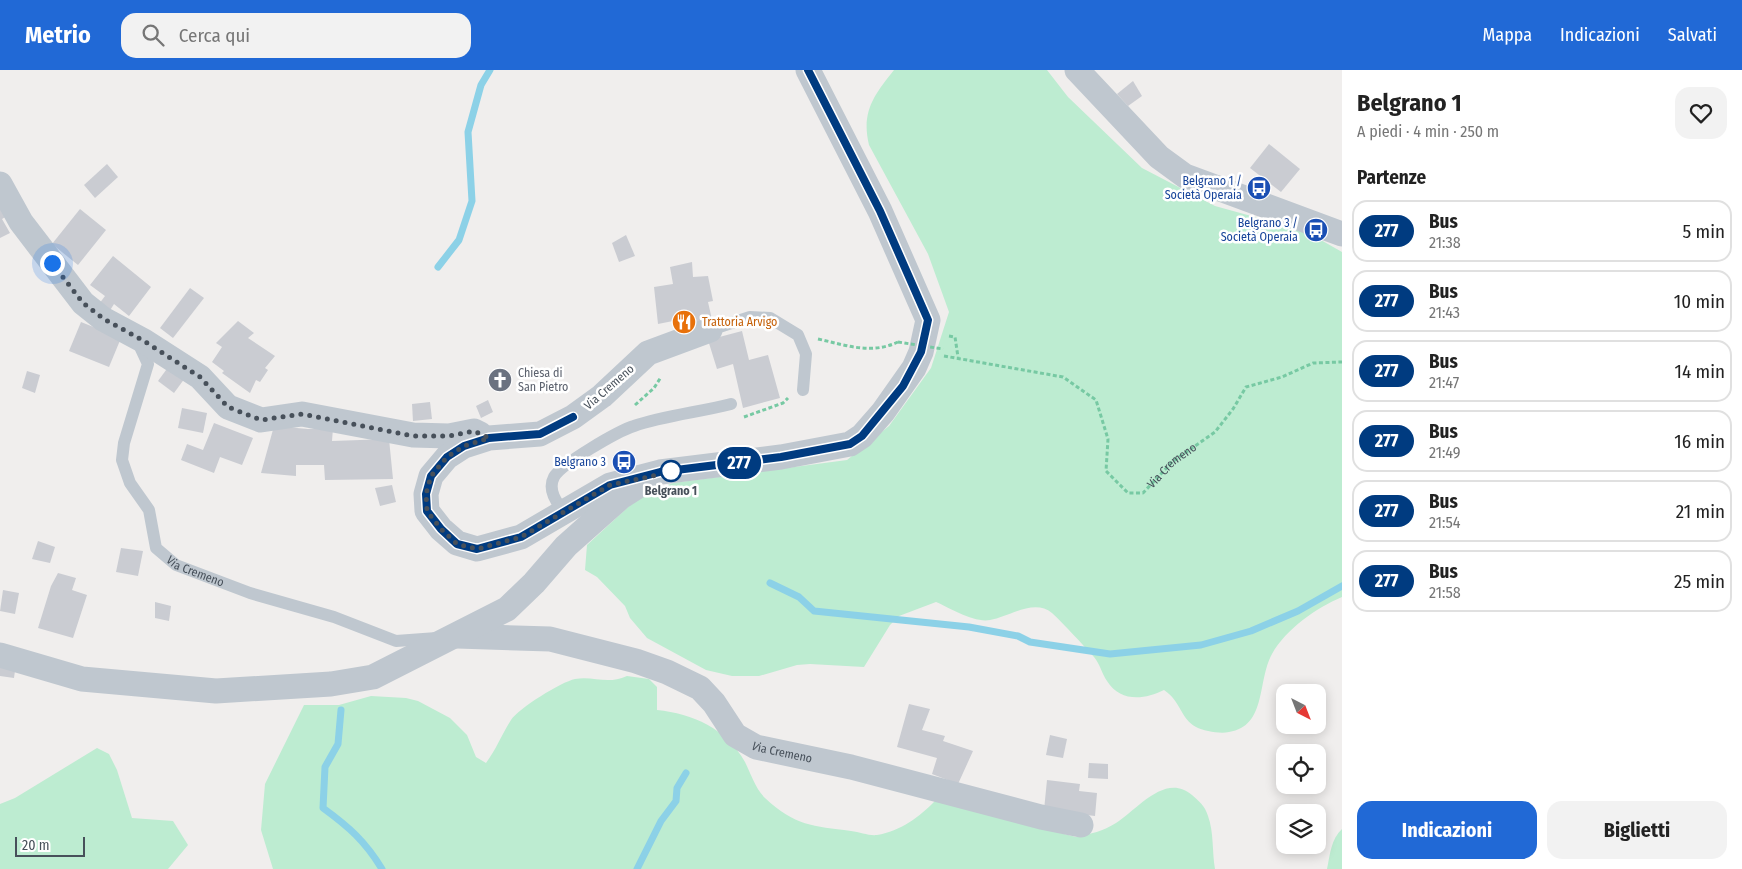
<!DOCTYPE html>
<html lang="it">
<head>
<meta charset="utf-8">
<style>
  body { margin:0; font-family:"Fira Sans Condensed",sans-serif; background:#f2f2f2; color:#222; height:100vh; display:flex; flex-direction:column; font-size:19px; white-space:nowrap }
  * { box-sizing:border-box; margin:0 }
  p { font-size:16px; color:#767676 }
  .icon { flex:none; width:28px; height:28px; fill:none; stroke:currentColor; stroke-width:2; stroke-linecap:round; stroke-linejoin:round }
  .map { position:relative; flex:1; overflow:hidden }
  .details { display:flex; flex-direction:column; background:#fff; width:400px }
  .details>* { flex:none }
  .badge { padding:0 10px; border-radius:16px; font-size:18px; line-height:32px }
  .needle { width:32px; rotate:138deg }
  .buttons { position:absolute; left:1276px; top:614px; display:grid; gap:10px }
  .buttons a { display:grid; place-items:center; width:50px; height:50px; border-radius:10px; background:#fff; box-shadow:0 2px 12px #0003; font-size:25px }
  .scale { position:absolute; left:15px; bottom:12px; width:70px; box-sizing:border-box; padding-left:5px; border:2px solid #47505a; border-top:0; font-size:14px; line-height:18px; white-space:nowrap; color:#47505a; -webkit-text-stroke:4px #fff; paint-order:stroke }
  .you { position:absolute; width:25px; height:25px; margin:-12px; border:4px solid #fff; border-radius:50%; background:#1a73e8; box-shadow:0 0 0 8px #1a73e833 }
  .map>.badge { position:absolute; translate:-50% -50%; box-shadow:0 0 0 2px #fff }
  h2 { padding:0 15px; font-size:19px; line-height:45px }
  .round { display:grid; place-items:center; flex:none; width:52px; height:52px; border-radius:15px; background:#f2f2f2 }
  .summary { display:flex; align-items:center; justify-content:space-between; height:85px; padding:0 15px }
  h1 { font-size:24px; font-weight:700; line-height:38px }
  .primary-button { display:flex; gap:10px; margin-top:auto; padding:10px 15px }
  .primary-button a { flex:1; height:58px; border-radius:15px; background:#2169d6; color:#fff; font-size:20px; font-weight:700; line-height:58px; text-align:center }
  .primary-button a+a { background:#f2f2f2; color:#222 }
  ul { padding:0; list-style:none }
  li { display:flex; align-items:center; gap:15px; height:62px; margin:0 10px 8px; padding:0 5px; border:2px solid #e0e0e0; border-radius:15px }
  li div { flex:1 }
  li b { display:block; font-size:19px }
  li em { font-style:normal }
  li .badge { min-width:55px; font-weight:700; text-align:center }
  header { display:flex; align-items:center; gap:30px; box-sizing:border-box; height:70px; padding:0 25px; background:#2169d6; color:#fff }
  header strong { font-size:24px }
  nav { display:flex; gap:28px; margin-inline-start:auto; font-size:18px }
  .search { width:350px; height:45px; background:#f2f2f2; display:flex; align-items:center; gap:12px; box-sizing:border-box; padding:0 18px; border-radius:15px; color:#767676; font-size:19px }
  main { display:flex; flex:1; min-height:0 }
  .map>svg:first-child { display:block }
  .green { fill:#bdecd1 }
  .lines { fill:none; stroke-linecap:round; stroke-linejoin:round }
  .stream { stroke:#8cd1e7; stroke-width:7 }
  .building { fill:#caccd2 }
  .path { stroke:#77c9a3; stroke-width:3; stroke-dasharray:4 2.5; stroke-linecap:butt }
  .lane { stroke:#bfc7cf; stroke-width:12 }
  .street { stroke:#bfc7cf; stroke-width:25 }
  .path-bridge { stroke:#77c9a3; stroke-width:3; stroke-dasharray:4 2.5; stroke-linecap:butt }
  .line-casing { stroke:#fff; stroke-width:11 }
  .line { stroke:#003b80; stroke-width:8 }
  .walk { stroke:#47505a; stroke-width:5; stroke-dasharray:0 9 }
  .stop-dot { fill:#fff; stroke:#003b80; stroke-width:2.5 }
  .labels { text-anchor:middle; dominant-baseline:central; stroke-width:5; stroke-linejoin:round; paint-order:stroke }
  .transit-label { font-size:12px; fill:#164399; stroke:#fff; text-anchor:end }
  .food-label { font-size:12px; fill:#c56008; stroke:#fff; text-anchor:start }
  .worship-label { font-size:12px; fill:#5b616d; stroke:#fff; text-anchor:start }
  .street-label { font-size:12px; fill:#47505a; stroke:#fff }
  .stop-label { font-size:12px; font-weight:bold; fill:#47505a; stroke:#fff }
</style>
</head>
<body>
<header>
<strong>Metrio</strong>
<div class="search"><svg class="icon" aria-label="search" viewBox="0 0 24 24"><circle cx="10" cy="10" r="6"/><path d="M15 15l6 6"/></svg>Cerca qui</div>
<nav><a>Mappa</a><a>Indicazioni</a><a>Salvati</a></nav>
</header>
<main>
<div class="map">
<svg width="1342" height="799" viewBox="0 0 1342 799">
  <rect width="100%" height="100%" fill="#f0eeed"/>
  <!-- green -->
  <g class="green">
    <path d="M894 0H1047L1068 27 1142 98 1215 136 1305 161 1342 182V527C1316 538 1286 559 1272 584 1257 611 1267 656 1229 662 1220 664 1204 661 1196 657 1180 648 1181 631 1164 620 1144 630 1120 632 1107 611 1102 604 1100 594 1094 587 1081 573 1066 556 1052 543 1034 528 1009 547 990 550 974 553 950 538 936 532L899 546 890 555 864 597 810 594 797 595 759 606H732L706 600 647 568 630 548 625 536 597 507 585 500 587 475 640 426 673 413 847 390 889 356 931 298 949 242 928 184 869 75C861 42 874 25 894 0Z"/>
    <path d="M627 606 649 609 657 617V640C693 644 726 658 745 692 751 704 755 718 765 728 795 756 813 756 851 761 860 762 869 766 877 765 901 761 919 747 935 731L1076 767C1091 764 1103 761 1116 753 1137 740 1165 702 1192 725 1199 731 1205 736 1208 746 1214 762 1212 782 1215 799H273L261 760 265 714 304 635H339L371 626 406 628 418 631 450 648 467 665 476 687 486 693C496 680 502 664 511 650 519 638 561 612 575 609 595 606 607 615 627 606Z"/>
    <polygon points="97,678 109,684 117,700 132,748 173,751 188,775 168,799 0,799 0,734 15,728"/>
    <path d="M1342 759V799H1327C1330 785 1331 769 1342 759Z"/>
  </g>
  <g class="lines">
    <!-- stream -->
    <g class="stream">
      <polyline points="438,197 459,170 472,131 468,62 481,15 490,0"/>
      <polyline points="770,513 799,527 814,541 969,557 1018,566 1030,572 1110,584 1201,575 1251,561 1298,541 1342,516"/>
      <path d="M341 640 338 674 325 697 323 738C349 757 365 771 382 799"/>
      <polyline points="637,799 661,751 676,731 677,718 686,703"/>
    </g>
  </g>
  <!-- building -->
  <g class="building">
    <polygon points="1133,11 1142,26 1128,36 1117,24"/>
    <polygon points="1269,74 1300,99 1281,122 1250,98"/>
    <polygon points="107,94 118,107 95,128 84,115"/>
    <polygon points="0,135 7,146 2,149 10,163 0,168"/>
    <polygon points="80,139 106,160 78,195 52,174"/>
    <polygon points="626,165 635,186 619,192 612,173"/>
    <polygon points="113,186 151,217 129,246 114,234 109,242 99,234 105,226 90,215"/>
    <polygon points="692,192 693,207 708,206 713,231 708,232 713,254 679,259 678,250 658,254 654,217 673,214 670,197"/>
    <polygon points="190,218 204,228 173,268 160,258"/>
    <polygon points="238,251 254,263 248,268 275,286 265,298 268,300 260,312 256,310 250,323 222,303 224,301 212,292 222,277 216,273"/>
    <polygon points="81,252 121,268 109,297 69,281"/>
    <polygon points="742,261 749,290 768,285 780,328 743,338 733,294 717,299 708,270"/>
    <polygon points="169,296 185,308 174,323 158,311"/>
    <polygon points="27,301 40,305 35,323 22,318"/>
    <polygon points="488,330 493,342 481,348 476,336"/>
    <polygon points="430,332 432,349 413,351 412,334"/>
    <polygon points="182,338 207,343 203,363 178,358"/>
    <polygon points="214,353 253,368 242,395 220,387 214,403 181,390 187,374 203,380"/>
    <polygon points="274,356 308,359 333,358 332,371 389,369 393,409 325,410 324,395 296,395 296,406 261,403"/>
    <polygon points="392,415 396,432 380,436 375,418"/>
    <polygon points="38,471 55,477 50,493 32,489"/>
    <polygon points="121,478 143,481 138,506 116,502"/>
    <polygon points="58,503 76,508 72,520 87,525 73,568 38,558 51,516"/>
    <polygon points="3,520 19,523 15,544 0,541"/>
    <polygon points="155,532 171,536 169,551 155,548"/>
    <polygon points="0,591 16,593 14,608 0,606"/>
    <polygon points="909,634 930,639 922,660 945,666 943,671 973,681 958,714 932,704 937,688 897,677"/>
    <polygon points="1050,665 1067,669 1063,688 1046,685"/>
    <polygon points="1089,693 1108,694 1108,709 1088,708"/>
    <polygon points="1047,710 1080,714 1079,721 1097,723 1095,746 1044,740"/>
  </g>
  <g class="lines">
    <!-- path -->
    <g class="path">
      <polyline points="949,266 955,267 958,287"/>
      <path d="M818 269C846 275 870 285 898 272"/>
      <path id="s1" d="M944 286 1063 307 1096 330 1108 369 1106 401 1128 423H1143L1172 392 1215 362 1233 339 1246 317 1282 307 1313 293 1342 292"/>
      <polyline points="635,335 654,318 661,307"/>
      <polyline points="744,347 783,333 788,328"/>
    </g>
    <!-- lane -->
    <g class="lane">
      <polyline points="710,260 750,247 770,248 798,265 806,284 803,320"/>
      <path id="s2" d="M143 273 141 279 148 294 124 373 122 390 130 413 149 440 156 478 176 495 250 523 334 547 396 571 437 568"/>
      <path d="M564 442C557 433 547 420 554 407 561 394 618 361 634 356 663 346 700 342 731 334"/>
    </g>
    <!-- street -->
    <g class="street">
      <polyline points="1077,0 1159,87 1185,106 1342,164"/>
      <polyline points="0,114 21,152 83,233 103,249 144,271 200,307 228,337 261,350 302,344 413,365 449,366 474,361 480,364"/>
      <polyline points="710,260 648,283 602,326 573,347 540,364 489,368 464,376 447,387 431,406 426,424 427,441 441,459 457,473 477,479 521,467 610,415 660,402 781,387 850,374 862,366 883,342 914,298 921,282 928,250 880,141 808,0"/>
      <path id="s3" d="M457 566 550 569 636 591 667 602 700 618 714 633 735 665 756 677 851 697 1041 747 1081 755"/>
      <polyline points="0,585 82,609 216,621 331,614 373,607 507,539 534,513 566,476 621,427 643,413"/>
    </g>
    <!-- path-bridge -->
    <polyline class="path-bridge" points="898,272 943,279"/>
  </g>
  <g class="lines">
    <!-- line casing -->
    <g class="line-casing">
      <polyline id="line" points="573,347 540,364 489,368 464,376 447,387 431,406 426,424 427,441 441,459 457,474 477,479 521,467 610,415 660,402 781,387 850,374 862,366 903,316 921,282 928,250 880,141 808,0"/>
    </g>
    <!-- line -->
    <use href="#line" class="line"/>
    <!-- walk -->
    <polyline class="walk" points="52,193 83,233 104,249 144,271 200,307 228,337 261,350 302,344 413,366 449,366 474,361 489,368 464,376 447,387 431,406 426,424 427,441 441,459 457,474 477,479 521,467 610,415 676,401 671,401"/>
  </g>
  <!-- icons -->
  <defs>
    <g id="bus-disc" transform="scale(1.25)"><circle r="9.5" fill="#1a4fb4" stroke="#fff"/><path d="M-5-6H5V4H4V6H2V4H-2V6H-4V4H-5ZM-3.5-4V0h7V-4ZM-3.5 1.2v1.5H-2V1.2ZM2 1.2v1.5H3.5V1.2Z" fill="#fff"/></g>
    <g id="restaurant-disc" transform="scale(1.25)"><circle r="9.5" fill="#e8710a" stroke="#fff"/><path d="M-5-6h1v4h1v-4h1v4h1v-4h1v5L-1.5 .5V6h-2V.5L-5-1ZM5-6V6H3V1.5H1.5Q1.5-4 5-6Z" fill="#fff"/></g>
    <g id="church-disc" transform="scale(1.25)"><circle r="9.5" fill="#6b7280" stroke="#fff"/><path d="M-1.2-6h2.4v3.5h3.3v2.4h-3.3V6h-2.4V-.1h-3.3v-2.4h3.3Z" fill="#fff"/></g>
  </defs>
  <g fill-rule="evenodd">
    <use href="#bus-disc" x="1259" y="118"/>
    <use href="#bus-disc" x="1316" y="160"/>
    <use href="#restaurant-disc" x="684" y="252"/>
    <use href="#church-disc" x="500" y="310"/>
    <use href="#bus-disc" x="624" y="392"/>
  </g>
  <!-- markers -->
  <circle class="stop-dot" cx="671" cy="401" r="10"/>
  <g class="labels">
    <!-- transit labels -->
    <g class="transit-label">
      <text x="1242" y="111">Belgrano 1 /<tspan x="1242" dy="14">Società Operaia</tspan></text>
      <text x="1298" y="153">Belgrano 3 /<tspan x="1298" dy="14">Società Operaia</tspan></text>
      <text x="606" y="392">Belgrano 3</text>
    </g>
    <!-- food labels -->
    <g class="food-label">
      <text x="702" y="252">Trattoria Arvigo</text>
    </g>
    <!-- worship labels -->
    <g class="worship-label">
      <text x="518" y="303">Chiesa di<tspan x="518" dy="14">San Pietro</tspan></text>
    </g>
    <!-- street labels -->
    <g class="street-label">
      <text transform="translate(609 317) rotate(-41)">Via Cremeno</text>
      <text stroke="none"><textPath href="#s1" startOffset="320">Via Cremeno</textPath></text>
      <text stroke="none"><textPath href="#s2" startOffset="265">Via Cremeno</textPath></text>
      <text stroke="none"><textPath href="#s3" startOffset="361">Via Cremeno</textPath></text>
    </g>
    <!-- stop labels -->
    <g class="stop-label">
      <text x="671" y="421">Belgrano 1</text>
    </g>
  </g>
</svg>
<div class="buttons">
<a><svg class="needle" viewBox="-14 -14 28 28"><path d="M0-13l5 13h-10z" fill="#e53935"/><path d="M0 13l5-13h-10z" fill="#767676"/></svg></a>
<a><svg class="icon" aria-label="locate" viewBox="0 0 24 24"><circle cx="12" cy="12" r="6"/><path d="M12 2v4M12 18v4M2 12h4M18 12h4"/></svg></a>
<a><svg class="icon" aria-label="layers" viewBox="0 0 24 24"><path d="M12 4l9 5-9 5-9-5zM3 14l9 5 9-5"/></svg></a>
</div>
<div class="scale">20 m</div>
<div class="you" style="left:52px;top:193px"></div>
<b class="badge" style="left:739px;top:393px;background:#003b80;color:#fff">277</b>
</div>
<section class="details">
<div class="summary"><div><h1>Belgrano 1</h1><p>A piedi · 4 min · 250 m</p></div><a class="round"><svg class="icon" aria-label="heart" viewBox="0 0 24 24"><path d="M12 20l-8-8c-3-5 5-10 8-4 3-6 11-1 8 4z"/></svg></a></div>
<h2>Partenze</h2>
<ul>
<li><span class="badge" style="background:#003b80;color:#fff">277</span><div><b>Bus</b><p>21:38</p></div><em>5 min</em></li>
<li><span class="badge" style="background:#003b80;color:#fff">277</span><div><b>Bus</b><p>21:43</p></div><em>10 min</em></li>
<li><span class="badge" style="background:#003b80;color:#fff">277</span><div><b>Bus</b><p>21:47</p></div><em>14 min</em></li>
<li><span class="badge" style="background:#003b80;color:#fff">277</span><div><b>Bus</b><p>21:49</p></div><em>16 min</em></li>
<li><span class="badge" style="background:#003b80;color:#fff">277</span><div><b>Bus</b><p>21:54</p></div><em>21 min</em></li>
<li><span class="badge" style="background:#003b80;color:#fff">277</span><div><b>Bus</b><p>21:58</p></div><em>25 min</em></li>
</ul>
<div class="primary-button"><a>Indicazioni</a><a>Biglietti</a></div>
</section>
</main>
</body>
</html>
